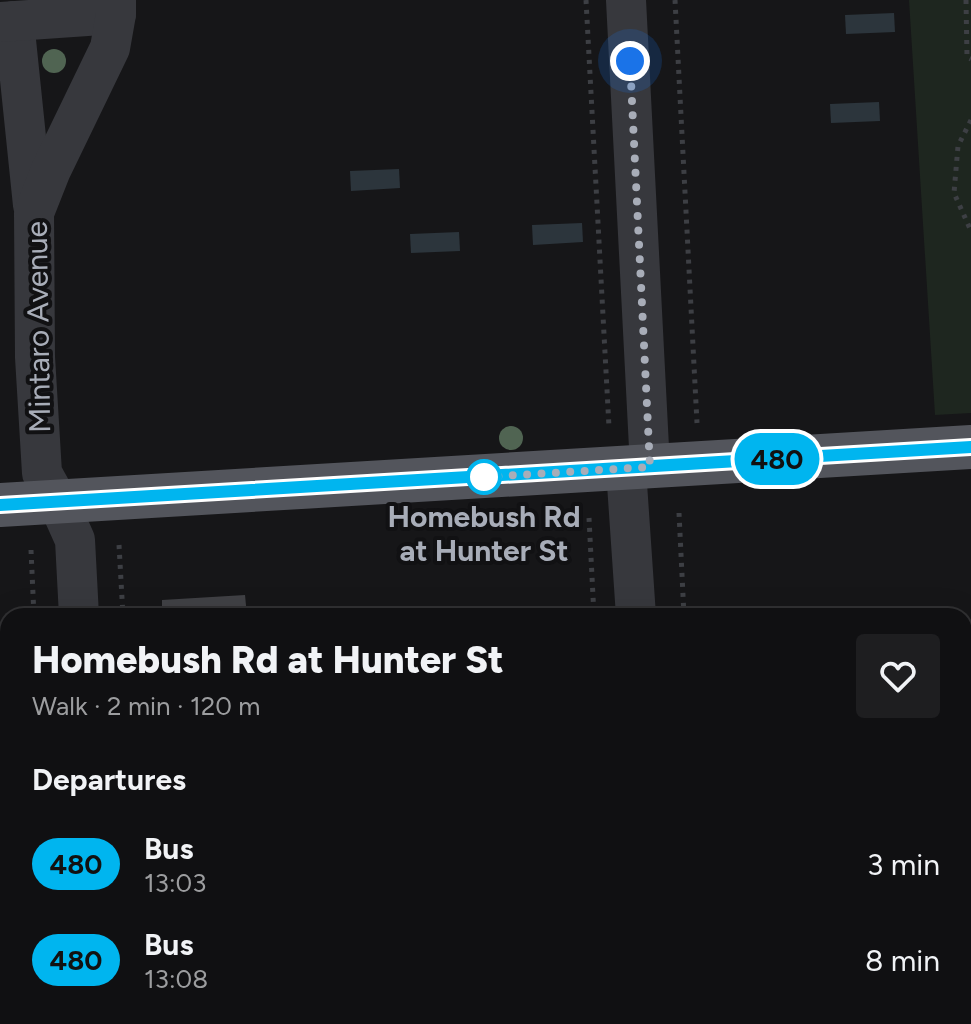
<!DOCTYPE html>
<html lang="en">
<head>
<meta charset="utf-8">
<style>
  body { margin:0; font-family:Figtree,sans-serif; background:#1e1e20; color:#f1f3f6; height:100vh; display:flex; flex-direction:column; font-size:30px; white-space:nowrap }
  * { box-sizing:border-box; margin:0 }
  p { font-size:26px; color:#9c9d9f }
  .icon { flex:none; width:44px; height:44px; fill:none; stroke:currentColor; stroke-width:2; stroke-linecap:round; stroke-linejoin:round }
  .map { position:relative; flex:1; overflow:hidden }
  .sheet { position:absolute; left:0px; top:608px; width:972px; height:416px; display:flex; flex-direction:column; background:#101012; border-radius:24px 24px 0 0; box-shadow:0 8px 32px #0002,0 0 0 2px #303032 }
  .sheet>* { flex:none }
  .badge { padding:0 16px; border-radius:26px; font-size:28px; line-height:52px }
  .you { position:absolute; width:40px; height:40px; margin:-20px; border:6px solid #fff; border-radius:50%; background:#1a73e8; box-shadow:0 0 0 12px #1a73e833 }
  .map>.badge { position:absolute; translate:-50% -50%; box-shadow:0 0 0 4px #fff }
  h2 { padding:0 32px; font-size:30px; line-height:72px }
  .round { display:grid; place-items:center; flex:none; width:84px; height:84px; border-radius:8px; background:#1e1e20 }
  .overview { display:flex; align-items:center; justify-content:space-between; height:136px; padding:0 32px }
  h1 { font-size:38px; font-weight:800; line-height:60px }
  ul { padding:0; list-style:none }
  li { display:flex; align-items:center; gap:24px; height:96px; padding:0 32px }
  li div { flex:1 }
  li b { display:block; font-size:30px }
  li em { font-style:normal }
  li .badge { min-width:88px; font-weight:700; text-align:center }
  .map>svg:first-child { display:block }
  .green { fill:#1e261f }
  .water { fill:#2c353c }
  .building { fill:#404145 }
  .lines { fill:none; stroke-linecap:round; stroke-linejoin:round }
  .path { stroke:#3d3f44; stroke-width:5; stroke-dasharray:4 6; stroke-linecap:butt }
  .minor { stroke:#37383d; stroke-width:40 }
  .major { stroke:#53555c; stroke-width:44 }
  .tree { fill:#506452 }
  .line-casing { stroke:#fff; stroke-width:18 }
  .line { stroke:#00b5ef; stroke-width:12 }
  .walk { stroke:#a8adb8; stroke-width:8; stroke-dasharray:0 14.4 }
  .stop-dot { fill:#fff; stroke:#00b5ef; stroke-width:4 }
  .labels { text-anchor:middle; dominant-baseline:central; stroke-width:8; stroke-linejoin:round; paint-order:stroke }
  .street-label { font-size:30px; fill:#a8adb8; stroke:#111113 }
  .stop-label { font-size:30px; font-weight:bold; fill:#a8adb8; stroke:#111113 }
</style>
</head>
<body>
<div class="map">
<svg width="971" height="1024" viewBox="0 0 971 1024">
  <rect width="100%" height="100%" fill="#161618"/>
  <!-- green -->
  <polygon class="green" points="909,0 971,0 971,413 935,415"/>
  <!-- water -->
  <g class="water">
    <polygon points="894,13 895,32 846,34 845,15"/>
    <polygon points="879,102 880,121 831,123 830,104"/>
    <polygon points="399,169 400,188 351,191 350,171"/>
    <polygon points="582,223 583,242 533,245 532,225"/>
    <polygon points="459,232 460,251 411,253 410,234"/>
  </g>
  <!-- building -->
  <polygon class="building" points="245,595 247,616 162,616 162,600"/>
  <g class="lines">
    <!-- path -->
    <g class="path">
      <polyline points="586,0 609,427"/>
      <polyline points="675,0 697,423"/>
      <polyline points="966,0 967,57 971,59"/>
      <polyline points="971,120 958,146 954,193 971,231"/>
      <polyline points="679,513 684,616"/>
      <polyline points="589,518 594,616"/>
      <polyline points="119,545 123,616"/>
      <polyline points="31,550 34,616"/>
      <polyline points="964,946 971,945"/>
      <polyline points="56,1016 56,1024"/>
      <polyline points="145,1016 145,1024"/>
      <polyline points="615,1016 615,1024"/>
    </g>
    <!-- minor -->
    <g class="minor">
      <polyline points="626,0 650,467"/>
      <polyline points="14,21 33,205"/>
      <polyline points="0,22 116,14"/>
      <polyline points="626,469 636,616"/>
      <polyline points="79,616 75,540 58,502 42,473 35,357 34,213 51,170 110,48 116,14 116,0"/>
      <polyline points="964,988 971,987"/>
      <polyline points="100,1016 101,1024"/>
      <polyline points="660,1016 660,1024"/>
    </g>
    <!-- major -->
    <polyline class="major" points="0,505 971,447"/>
  </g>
  <!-- trees -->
  <g class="tree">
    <circle cx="54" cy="61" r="12"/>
    <circle cx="511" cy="438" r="12"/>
  </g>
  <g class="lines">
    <!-- line casing -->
    <g class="line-casing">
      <polyline id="line" points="0,505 971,447"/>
    </g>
    <!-- line -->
    <use href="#line" class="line"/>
    <!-- walk -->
    <polyline class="walk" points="484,477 650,467 630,61"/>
  </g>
  <!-- markers -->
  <circle class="stop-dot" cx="484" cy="477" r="16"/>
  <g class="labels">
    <!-- street labels -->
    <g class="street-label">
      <text transform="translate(38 327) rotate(-91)">Mintaro Avenue</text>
    </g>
    <!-- stop labels -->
    <g class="stop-label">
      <text x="484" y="516">Homebush Rd<tspan x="484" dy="34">at Hunter St</tspan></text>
    </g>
  </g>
</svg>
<div class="you" style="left:630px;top:61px"></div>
<b class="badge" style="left:777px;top:459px;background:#00b5ef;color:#111">480</b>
<section class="sheet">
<div class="overview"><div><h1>Homebush Rd at Hunter St</h1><p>Walk · 2 min · 120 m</p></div><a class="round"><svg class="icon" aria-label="heart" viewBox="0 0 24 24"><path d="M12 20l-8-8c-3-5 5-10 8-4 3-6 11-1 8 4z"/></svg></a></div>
<h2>Departures</h2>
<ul>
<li><span class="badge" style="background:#00b5ef;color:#111">480</span><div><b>Bus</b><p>13:03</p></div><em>3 min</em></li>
<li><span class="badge" style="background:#00b5ef;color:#111">480</span><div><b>Bus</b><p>13:08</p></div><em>8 min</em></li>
</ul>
</section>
</div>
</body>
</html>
